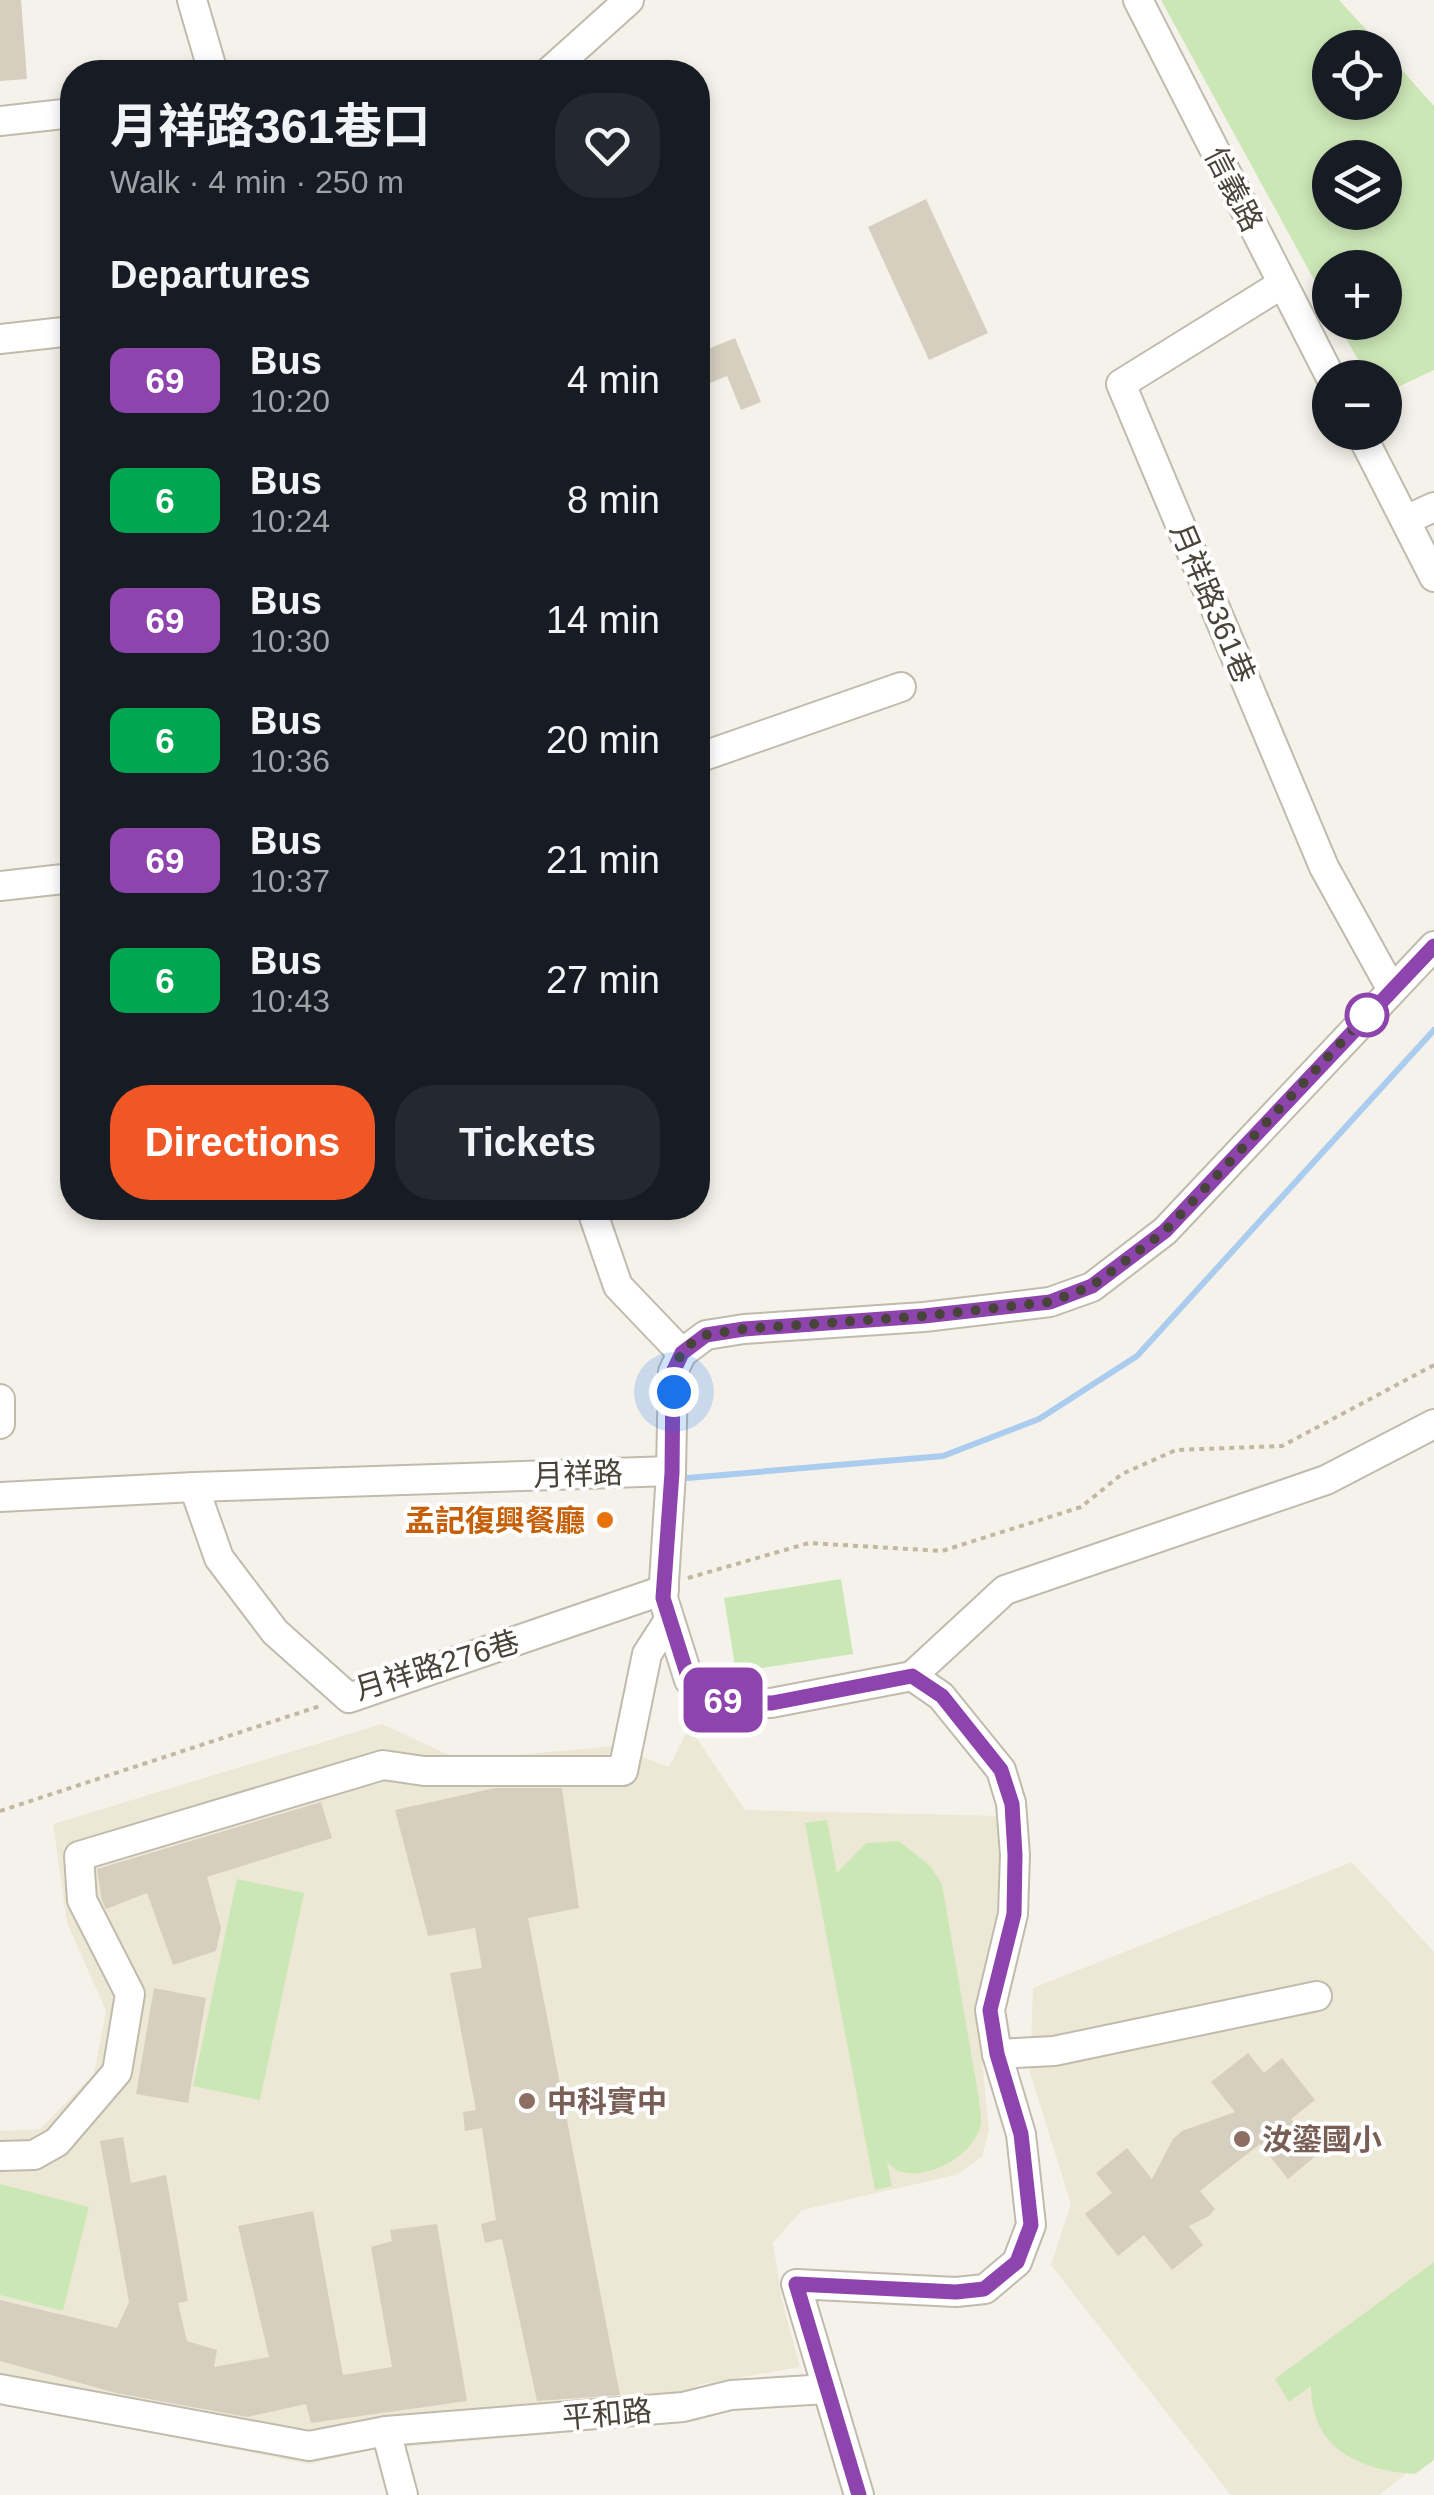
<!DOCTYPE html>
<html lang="en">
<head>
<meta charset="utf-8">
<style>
  body { margin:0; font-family:Arial,"Noto Sans TC",sans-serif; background:#242831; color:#f1f3f6; height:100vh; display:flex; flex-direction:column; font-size:38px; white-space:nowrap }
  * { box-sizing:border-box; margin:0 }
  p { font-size:32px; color:#9ea1a6 }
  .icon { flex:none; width:55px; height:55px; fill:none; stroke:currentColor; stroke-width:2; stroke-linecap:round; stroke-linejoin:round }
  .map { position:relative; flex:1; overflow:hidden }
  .sheet { position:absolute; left:60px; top:60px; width:650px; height:1160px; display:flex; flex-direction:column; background:#171b24; border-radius:40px; box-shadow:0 5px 15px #0003 }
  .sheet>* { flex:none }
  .badge { padding:0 20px; border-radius:15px; font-size:35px; line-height:65px }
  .fabs { position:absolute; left:1312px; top:30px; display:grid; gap:20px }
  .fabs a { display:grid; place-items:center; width:90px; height:90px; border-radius:50%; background:#171b24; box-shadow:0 5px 15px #0003; font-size:50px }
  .you { position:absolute; width:50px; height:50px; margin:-25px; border:8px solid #fff; border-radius:50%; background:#1a73e8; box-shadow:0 0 0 15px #1a73e833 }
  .map>.badge { position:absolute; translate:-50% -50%; box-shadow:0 0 0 5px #fff }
  h2 { padding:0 50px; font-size:38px; line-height:90px }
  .round { display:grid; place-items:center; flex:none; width:105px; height:105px; border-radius:40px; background:#242831 }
  .head { display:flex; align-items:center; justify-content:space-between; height:170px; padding:0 50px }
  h1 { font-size:48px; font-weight:700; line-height:75px }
  .button { display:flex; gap:20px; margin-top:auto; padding:20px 50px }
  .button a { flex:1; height:115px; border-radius:40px; background:#f15625; color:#fff; font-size:40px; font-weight:700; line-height:115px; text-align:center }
  .button a+a { background:#242831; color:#f1f3f6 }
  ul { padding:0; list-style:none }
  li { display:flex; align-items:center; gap:30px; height:120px; padding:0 50px }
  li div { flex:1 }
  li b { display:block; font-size:38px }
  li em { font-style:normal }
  li .badge { min-width:110px; font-weight:700; text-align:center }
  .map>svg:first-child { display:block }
  .education { fill:#ede8d5 }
  .green { fill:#cce7b6; fill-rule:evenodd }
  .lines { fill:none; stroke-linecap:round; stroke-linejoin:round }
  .stream { stroke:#ace; stroke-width:6 }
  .building { fill:#d6cfc0 }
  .minor-casing { stroke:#c0bbad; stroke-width:32 }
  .path { stroke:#c1b89f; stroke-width:4; stroke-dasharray:5 5; stroke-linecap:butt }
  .minor { stroke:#fff; stroke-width:28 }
  .line-casing { stroke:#fff; stroke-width:22 }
  .line { stroke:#8e44ad; stroke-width:15 }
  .walk { stroke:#494439; stroke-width:10; stroke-dasharray:0 18 }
  .stop-dot { fill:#fff; stroke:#8e44ad; stroke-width:5 }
  .food-dot { fill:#e8710a; stroke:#fff; stroke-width:4 }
  .education-dot { fill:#8d6e63; stroke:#fff; stroke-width:4 }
  .labels { text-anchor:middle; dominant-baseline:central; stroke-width:8; stroke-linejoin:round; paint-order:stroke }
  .street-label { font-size:30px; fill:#494439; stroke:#fff }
  .food-label { font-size:30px; font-weight:bold; fill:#c56008; stroke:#fff; text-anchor:end }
  .education-label { font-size:30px; font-weight:bold; fill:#785e54; stroke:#fff; text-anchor:start }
</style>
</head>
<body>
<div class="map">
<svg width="1434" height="2495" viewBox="0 0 1434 2495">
  <rect width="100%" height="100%" fill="#f5f2eb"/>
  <!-- education -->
  <g class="education">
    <polygon points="382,1724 460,1760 614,1746 669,1767 689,1727 745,1810 1002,1816 1008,1871 978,2019 989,2130 982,2157 956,2175 802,2210 773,2243 782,2300 800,2367 697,2385 699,2421 370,2450 309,2464 0,2403 0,2131 40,2129 94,2074 106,2011 67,1923 53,1824"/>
    <polygon points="1352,1862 1434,1952 1434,2452 1379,2495 1231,2495 1051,2265 1071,2204 1030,2073 1033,1988"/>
  </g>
  <!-- green -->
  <g class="green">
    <path d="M1161 0H1339L1382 47 1330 48V102H1385V51L1434 106V370L1385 393V378L1368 377 1337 323 1385 322V268H1330V309ZM1330 158H1385V212H1330Z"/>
    <polygon points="841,1579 853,1654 736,1672 724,1598"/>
    <path d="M827 1820 837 1873 866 1843 899 1841 930 1866 942 1884 979 2099C979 2106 982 2116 981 2123 976 2154 928 2182 899 2171 894 2170 891 2165 887 2162L892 2186 875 2190 805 1823Z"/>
    <polygon points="237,1879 304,1893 260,2100 193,2086"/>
    <polygon points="0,2184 89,2207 63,2311 0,2295"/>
    <path d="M1434 2262V2460L1415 2474C1359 2470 1311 2449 1311 2386L1289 2402 1275 2379Z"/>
  </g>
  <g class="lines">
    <!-- stream -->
    <polyline class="stream" points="676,1479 943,1456 1039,1419 1137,1356 1434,1030"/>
  </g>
  <!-- building -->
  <g class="building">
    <polygon points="0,0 21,0 27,79 0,81"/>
    <polygon points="926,199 988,333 929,360 868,227"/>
    <polygon points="735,338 761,402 741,410 727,376 698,388 698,353"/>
    <polygon points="495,1788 562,1788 579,1908 528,1918 620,2395 537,2401 502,2239 485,2243 481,2224 496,2220 482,2128 465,2131 463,2112 476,2110 450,1973 482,1968 475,1928 428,1936 395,1810"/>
    <polygon points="321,1802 332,1838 207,1877 221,1928 216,1951 173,1965 147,1893 106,1909 102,1901 97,1869"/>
    <polygon points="154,1988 206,1998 188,2103 136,2094"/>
    <polygon points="1248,2053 1264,2073 1282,2058 1315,2100 1291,2119 1318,2154 1288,2179 1260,2144 1200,2191 1215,2209 1209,2216 1189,2226 1203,2245 1172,2270 1144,2235 1118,2256 1085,2214 1112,2193 1096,2173 1127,2148 1152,2179 1173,2139 1182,2131 1235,2112 1211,2082"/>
    <polygon points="123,2137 131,2183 166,2175 188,2301 178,2303 187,2341 217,2350 214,2367 269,2357 238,2226 313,2211 343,2375 392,2367 371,2247 392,2241 390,2230 437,2224 467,2401 311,2423 306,2404 247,2417 116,2393 0,2361 0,2300 117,2328 129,2302 100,2141"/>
  </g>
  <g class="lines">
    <!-- minor casing -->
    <g class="minor-casing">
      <g id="minor">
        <polyline points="192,0 213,72"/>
        <polyline points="1138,0 1331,378"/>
        <polyline points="549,72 629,0"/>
        <polyline points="0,121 72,113"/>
        <polyline points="1282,284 1121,384 1324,867 1392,990"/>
        <polyline points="0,339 72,331"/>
        <polyline points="1360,432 1434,577"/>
        <polyline points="1406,520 1434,507"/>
        <polyline points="698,758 901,687"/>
        <polyline points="0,886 72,878"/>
        <polyline points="591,1208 618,1286 682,1353"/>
        <polyline points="0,1399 0,1424"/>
        <polyline points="194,1487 219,1558 275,1632 349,1698 664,1590"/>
        <polyline points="0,1497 194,1487 671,1471"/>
        <polyline points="912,1676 1005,1590 1326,1480 1434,1424"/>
        <polyline points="997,2054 1054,2051 1317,1996"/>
        <polyline points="0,2156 34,2155 57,2142 117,2072 130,1994 82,1900 79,1856 383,1765 424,1771 623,1771 647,1654 669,1620"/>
        <polyline points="0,2389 309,2446 386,2431 683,2407 731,2395 827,2389"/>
        <polyline points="386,2431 403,2495"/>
        <polyline points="859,2495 796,2284 956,2292 985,2289 1017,2262 1031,2225 1021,2134 997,2054 990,2010 1013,1914 1015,1855 1011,1803 1001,1770 941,1696 912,1676 771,1703 726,1702 689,1680 663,1598 671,1473 673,1372 682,1353 706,1335 744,1329 924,1317 1050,1302 1092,1287 1165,1231 1434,946"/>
      </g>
    </g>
    <!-- path -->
    <g class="path">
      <polyline points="688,1578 809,1543 942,1551 1081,1507 1122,1474 1176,1450 1282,1446 1434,1365"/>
      <polyline points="0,1811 320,1706"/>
    </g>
    <!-- minor -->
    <use href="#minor" class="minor"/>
  </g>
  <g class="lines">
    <!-- line casing -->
    <g class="line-casing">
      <polyline id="line" points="859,2495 796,2284 956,2292 984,2289 1017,2262 1031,2225 1021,2134 997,2054 990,2010 1014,1914 1015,1855 1012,1804 1001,1770 942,1696 912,1676 772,1703 726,1702 689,1680 663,1598 672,1473 673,1372 682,1353 706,1335 744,1329 924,1316 1050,1302 1092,1286 1165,1231 1434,946"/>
    </g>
    <!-- line -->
    <use href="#line" class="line"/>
    <!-- walk -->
    <polyline class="walk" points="674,1392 676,1362 689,1345 706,1335 744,1329 924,1316 1050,1302 1092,1286 1165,1231 1367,1015"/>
  </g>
  <!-- markers -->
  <circle class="stop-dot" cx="1367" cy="1015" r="20"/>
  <circle class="food-dot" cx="605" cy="1520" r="10"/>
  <g class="education-dot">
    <circle cx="527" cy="2101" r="10"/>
    <circle cx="1242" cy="2139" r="10"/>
  </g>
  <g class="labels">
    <!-- street labels -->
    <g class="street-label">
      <text transform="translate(1234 189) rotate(63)">信義路</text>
      <text transform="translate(1213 603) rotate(67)">月祥路361巷</text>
      <text transform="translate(578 1474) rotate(-2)">月祥路</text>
      <text transform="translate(437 1665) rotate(-17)">月祥路276巷</text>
      <text transform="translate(607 2414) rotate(-5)">平和路</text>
    </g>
    <!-- food labels -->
    <g class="food-label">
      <text x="585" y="1520">孟記復興餐廳</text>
    </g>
    <!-- education labels -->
    <g class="education-label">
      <text x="547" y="2101">中科實中</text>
      <text x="1262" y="2139">汝鎏國小</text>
    </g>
  </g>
</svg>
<div class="fabs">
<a><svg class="icon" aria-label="locate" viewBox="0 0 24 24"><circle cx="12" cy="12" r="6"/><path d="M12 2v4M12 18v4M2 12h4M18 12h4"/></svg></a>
<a><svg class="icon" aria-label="layers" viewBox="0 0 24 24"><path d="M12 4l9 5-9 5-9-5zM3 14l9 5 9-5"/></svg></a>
<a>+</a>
<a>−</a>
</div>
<div class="you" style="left:674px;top:1392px"></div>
<b class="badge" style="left:723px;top:1700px;background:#8e44ad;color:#fff">69</b>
<section class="sheet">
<div class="head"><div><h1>月祥路361巷口</h1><p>Walk · 4 min · 250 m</p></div><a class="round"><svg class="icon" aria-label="heart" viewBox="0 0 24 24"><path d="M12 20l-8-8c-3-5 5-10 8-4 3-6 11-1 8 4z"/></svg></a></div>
<h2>Departures</h2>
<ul>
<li><span class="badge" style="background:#8e44ad;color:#fff">69</span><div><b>Bus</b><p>10:20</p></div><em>4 min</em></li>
<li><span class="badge" style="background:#00a651;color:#fff">6</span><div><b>Bus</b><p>10:24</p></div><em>8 min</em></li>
<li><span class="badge" style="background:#8e44ad;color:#fff">69</span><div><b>Bus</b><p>10:30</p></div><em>14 min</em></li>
<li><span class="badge" style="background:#00a651;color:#fff">6</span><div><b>Bus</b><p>10:36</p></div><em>20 min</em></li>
<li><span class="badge" style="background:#8e44ad;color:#fff">69</span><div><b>Bus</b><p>10:37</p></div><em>21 min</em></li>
<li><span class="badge" style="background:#00a651;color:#fff">6</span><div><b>Bus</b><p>10:43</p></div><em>27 min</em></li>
</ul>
<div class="button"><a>Directions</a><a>Tickets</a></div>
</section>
</div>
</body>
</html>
